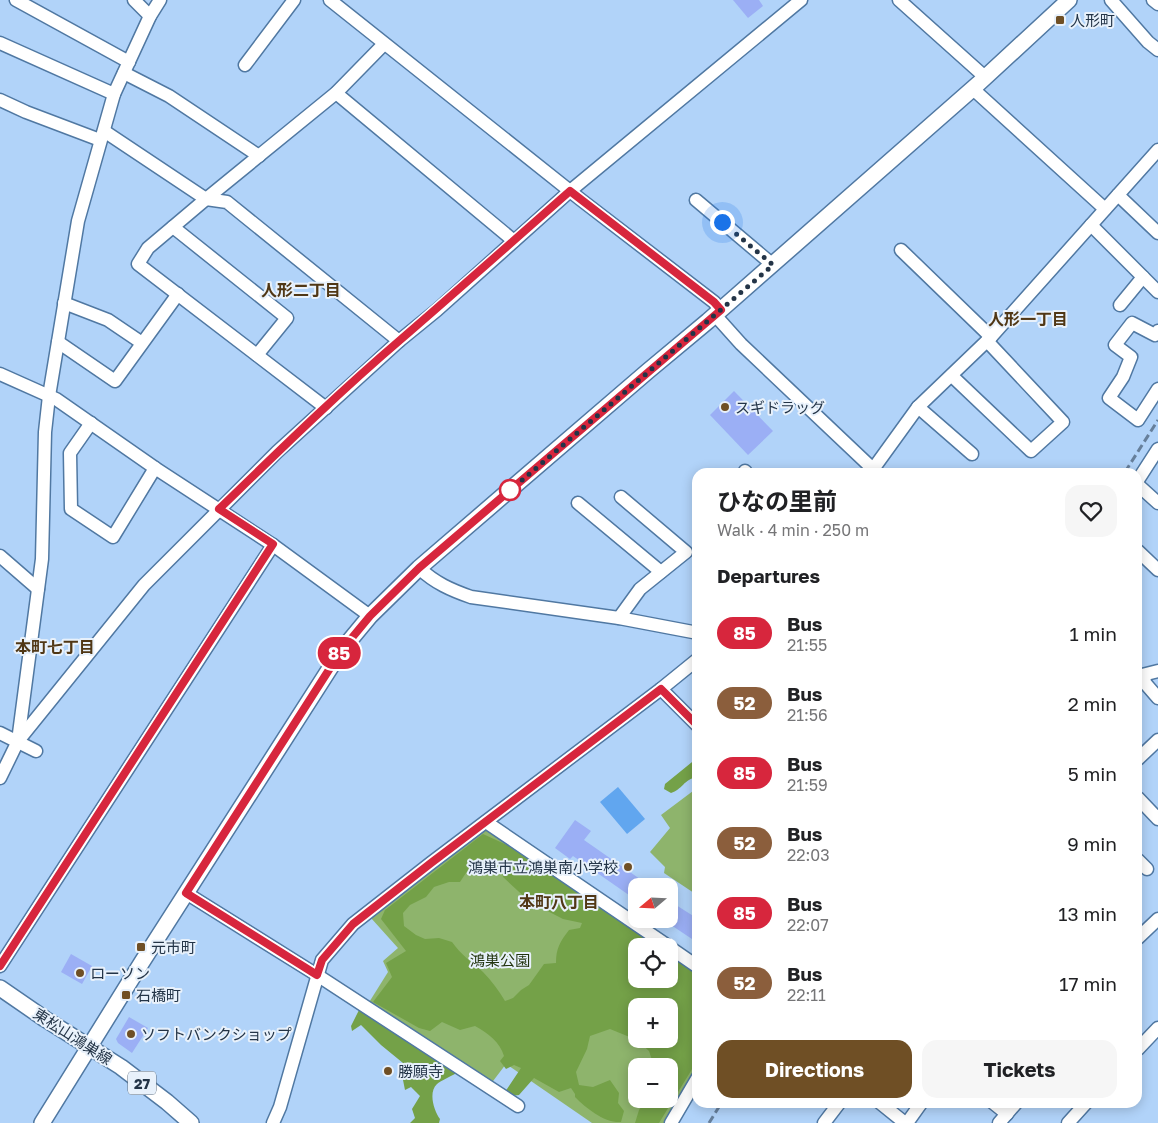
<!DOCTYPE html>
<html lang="en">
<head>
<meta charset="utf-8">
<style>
  body { margin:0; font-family:"Golos Text","Noto Sans JP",sans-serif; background:#f6f6f6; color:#202124; height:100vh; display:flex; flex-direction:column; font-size:19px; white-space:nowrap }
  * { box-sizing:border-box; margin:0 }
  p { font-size:16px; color:#757577 }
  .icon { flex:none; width:28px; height:28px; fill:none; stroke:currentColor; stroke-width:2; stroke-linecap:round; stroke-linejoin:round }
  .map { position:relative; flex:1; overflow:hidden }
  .drawer { position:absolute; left:692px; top:468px; width:450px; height:640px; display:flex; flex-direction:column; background:#fff; border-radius:15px; box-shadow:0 2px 12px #0003 }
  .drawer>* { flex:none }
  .badge { padding:0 10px; border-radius:16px; font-size:18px; line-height:32px }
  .needle { width:32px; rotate:251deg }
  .buttons { position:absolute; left:628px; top:878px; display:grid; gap:10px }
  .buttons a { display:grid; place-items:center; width:50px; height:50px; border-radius:10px; background:#fff; box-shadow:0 2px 12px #0003; font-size:25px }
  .you { position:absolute; width:25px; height:25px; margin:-12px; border:4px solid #fff; border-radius:50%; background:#1a73e8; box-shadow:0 0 0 8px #1a73e833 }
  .map>.badge { position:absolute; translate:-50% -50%; box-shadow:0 0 0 2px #fff }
  h2 { padding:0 25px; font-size:19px; line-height:45px }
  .round { display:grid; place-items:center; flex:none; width:52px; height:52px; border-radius:15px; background:#f6f6f6 }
  .headline { display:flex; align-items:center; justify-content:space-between; height:85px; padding:0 25px }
  h1 { font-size:24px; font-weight:700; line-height:38px }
  .action { display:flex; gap:10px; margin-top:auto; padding:10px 25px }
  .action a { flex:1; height:58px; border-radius:15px; background:#6f4f25; color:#fff; font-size:20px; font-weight:700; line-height:58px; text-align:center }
  .action a+a { background:#f6f6f6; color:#202124 }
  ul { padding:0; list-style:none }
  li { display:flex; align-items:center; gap:15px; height:70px; padding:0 25px }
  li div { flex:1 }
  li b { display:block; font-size:19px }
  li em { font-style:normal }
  li .badge { min-width:55px; font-weight:700; text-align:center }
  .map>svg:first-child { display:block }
  .green { fill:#8eb46c; fill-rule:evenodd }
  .forest { fill:#74a148; fill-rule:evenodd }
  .water { fill:#61a6ef }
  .building { fill:#9baff5 }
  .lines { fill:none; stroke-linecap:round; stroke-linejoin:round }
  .minor-casing { stroke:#5078a2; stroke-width:15 }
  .major-casing { stroke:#5078a2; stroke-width:18 }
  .minor { stroke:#fff; stroke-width:12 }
  .major { stroke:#fff; stroke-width:15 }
  .rail { stroke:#667f9b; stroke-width:3; stroke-dasharray:8 4; stroke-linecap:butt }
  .line-casing { stroke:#fff; stroke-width:11 }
  .line { stroke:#d7263d; stroke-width:8 }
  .walk { stroke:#233447; stroke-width:5; stroke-dasharray:0 9 }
  .poi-dot { fill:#6f4f25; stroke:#e8f1fb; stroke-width:2 }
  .stop-dot { fill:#fff; stroke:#d7263d; stroke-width:2.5 }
  .labels { text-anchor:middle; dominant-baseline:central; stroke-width:4; stroke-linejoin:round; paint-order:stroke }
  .shield { fill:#e8f1fb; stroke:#5e6d7d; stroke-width:1 }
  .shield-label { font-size:14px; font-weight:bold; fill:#233447 }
  .poi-label { font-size:15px; fill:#233447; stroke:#e8f1fb; text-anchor:start }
  .park-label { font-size:15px; fill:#233510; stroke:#e8f1fb }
  .street-label { font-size:15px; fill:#233447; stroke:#e8f1fb }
  .neighbourhood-label { font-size:16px; font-weight:bold; fill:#503715; stroke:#e8f1fb }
</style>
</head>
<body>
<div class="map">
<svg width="1158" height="1123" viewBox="0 0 1158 1123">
  <rect width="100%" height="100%" fill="#b1d3f9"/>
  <!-- green -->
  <g class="green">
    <polygon points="697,788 697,895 664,873 665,867 650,852 670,828 661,815"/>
    <path d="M483 829 497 834 663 946H636V979H669L697 969V1074L671 1123H592L506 1064 490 1085 368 1004 388 972 383 961 398 948 371 918ZM636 1006H669V1039H636ZM636 1066H669V1099H636Z"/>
  </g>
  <!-- forest -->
  <g class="forest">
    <path d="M697 758V777C684 779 682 790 671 793L664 789 665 784Z"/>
    <path d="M483 834 507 845 659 946H636V979H669V953L697 972V1061L659 1123H635L639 1110 647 1099H669V1066H654L649 1051 637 1040 610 1029 590 1036 587 1049 576 1072 579 1085 593 1087 610 1080 619 1093 618 1103 624 1111 621 1122C604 1123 586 1108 575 1097V1094L571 1088 559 1092 534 1078 519 1095 511 1096 505 1092 521 1068 514 1065 506 1069 500 1061 504 1056C500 1042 488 1033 475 1026L460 1030 442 1022 430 1031 419 1028 373 1002 392 977 386 963 406 951 381 919 385 910ZM500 861 503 877 530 902 563 919 582 923 580 928 569 930C560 942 556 948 556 963L544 964 529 985 521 990 513 998 505 1001C499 991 492 981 483 972 472 962 461 955 452 942L439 938 425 939 416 935 404 926 403 913 410 905 426 897 434 887 449 882H460C470 867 467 869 484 868 488 868 495 863 500 861ZM636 1006H669V1039H636Z"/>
    <path d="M360 1008 458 1072C454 1075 440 1081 437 1084 428 1092 434 1111 440 1119L439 1123H410L415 1118 412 1109 420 1096 411 1087 405 1090 403 1080V1063L381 1045 361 1025 352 1031 351 1026Z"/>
  </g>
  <!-- water -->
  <polygon class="water" points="618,787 645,819 627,834 600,802"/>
  <!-- building -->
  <g class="building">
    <polygon points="733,0 759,0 763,6 748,18"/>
    <polygon points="734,391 773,431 748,455 710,415"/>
    <polygon points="575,820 591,831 584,840 650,886 636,886 636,900 573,856 570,859 555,848"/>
    <polygon points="676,905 698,919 698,943 662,919 669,919 669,914"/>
    <polygon points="71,954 92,966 82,984 61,972"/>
    <polygon points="129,1017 148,1028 132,1053 118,1043 116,1039"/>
  </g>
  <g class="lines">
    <!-- minor casing -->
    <g class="minor-casing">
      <g id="minor">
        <polyline points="16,0 129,62"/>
        <polyline points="134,0 150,16"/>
        <polyline points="330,0 580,199 714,302 721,310"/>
        <polyline points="899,0 985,77"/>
        <polyline points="1111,0 1148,42 1158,50"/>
        <polyline points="1153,0 1158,4"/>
        <polyline points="0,43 114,94"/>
        <polyline points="245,65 294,0"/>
        <polyline points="124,73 169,96 259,156"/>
        <polyline points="973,89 1105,209"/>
        <polyline points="336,93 514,241"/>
        <polyline points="0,100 26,112 100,140"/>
        <polyline points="104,131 206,199 227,202 399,341"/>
        <polyline points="1118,195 1158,233"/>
        <polyline points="696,200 773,265"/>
        <polyline points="1091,225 1158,292"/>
        <polyline points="173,227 287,318 257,355"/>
        <polyline points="901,250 991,337"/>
        <polyline points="64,303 108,320 142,343"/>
        <polyline points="1120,305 1143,277"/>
        <polyline points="715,315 741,344 874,470"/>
        <polyline points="1158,331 1155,335 1132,323 1115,345 1131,357 1123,377 1109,398 1138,420 1158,389"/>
        <polyline points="58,342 115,381 178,294"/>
        <polyline points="0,374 56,399 155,468 273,545 370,616"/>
        <polyline points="952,376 1031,451 1063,422 987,341"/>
        <polyline points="918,407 972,454"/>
        <polyline points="326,408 138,264 148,248 206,199 336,93 384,44"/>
        <polyline points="91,423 70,453 71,509 113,537 155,468"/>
        <polyline points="745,471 746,472"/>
        <polyline points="871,472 918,407 991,337 1158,150"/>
        <polyline points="1138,480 1158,449"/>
        <polyline points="1138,485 1158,503"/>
        <polyline points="578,503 661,572"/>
        <polyline points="1138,551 1158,570"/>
        <polyline points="0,556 38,589"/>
        <path d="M419 568C435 583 451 590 471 597L619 618 698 633"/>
        <polyline points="619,618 640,589 686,552 621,497"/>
        <polyline points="1144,675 1145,683 1158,698"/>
        <polyline points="1138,676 1158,671"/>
        <polyline points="661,689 698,726"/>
        <polyline points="0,733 36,751"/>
        <polyline points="18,741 42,559 45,432 49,396 78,221 114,94 150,16 160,0"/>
        <polyline points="1138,759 1158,740"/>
        <polyline points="0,778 18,741 144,585 277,452 399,341 437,310 570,191 801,0"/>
        <polyline points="1138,798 1158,819"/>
        <polyline points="486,822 668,946"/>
        <polyline points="1138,860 1147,869"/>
        <polyline points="186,893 317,975 518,1106"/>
        <polyline points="1138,938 1158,919"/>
        <polyline points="669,947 698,967"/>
        <polyline points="0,966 273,545"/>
        <polyline points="1138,1049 1158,1028"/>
        <polyline points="879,1102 905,1123"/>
        <polyline points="992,1102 1007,1114"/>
        <polyline points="273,1123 280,1107 322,960 353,924 431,863 661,689 698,659"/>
        <polyline points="671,1123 698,1077"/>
        <polyline points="824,1123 840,1102"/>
        <polyline points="907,1123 922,1102"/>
        <polyline points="999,1123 1017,1102"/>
        <polyline points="1068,1123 1087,1102"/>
      </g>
    </g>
    <!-- major casing -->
    <g class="major-casing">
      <g id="major">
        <polyline points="0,988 45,1019 121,1067 167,1102 191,1123"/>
        <polyline points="42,1123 142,962 341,651 370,616 419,568 648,371 708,321 978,84 1069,0"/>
      </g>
    </g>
    <!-- minor -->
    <use href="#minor" class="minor"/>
    <!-- major -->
    <use href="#major" class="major"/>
    <!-- rail -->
    <g class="rail">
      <polyline points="1125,472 1158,420"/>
      <polyline points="709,1123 722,1102"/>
    </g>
  </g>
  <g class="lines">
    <!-- line casing -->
    <g class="line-casing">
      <path id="line" d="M0 966 273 544 219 509C278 452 337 394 399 341 457 291 513 241 570 191L714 302 721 310 419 568 370 616 341 651 186 893 317 975 322 960 353 924 431 863 661 689 698 726"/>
    </g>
    <!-- line -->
    <use href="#line" class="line"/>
    <!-- walk -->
    <polyline class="walk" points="510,490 506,494 773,265 722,222"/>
  </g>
  <!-- markers -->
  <g class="poi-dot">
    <rect x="1055" y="15" width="10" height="10" rx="2.5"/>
    <circle cx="725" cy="407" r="5"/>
    <circle cx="628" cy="867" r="5"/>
    <rect x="136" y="942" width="10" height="10" rx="2.5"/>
    <circle cx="80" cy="973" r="5"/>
    <rect x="121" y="990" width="10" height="10" rx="2.5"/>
    <circle cx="131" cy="1034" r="5"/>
    <circle cx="388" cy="1071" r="5"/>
  </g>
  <circle class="stop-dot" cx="510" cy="490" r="10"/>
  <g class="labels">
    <!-- shield labels -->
    <rect class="shield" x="128" y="1071.5" width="28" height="23" rx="4"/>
    <g class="shield-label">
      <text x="142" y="1083">27</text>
    </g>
    <!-- poi labels -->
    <g class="poi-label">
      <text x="1070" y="20">人形町</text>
      <text x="735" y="407">スギドラッグ</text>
      <text x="618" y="867" text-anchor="end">鴻巣市立鴻巣南小学校</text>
      <text x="151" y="947">元市町</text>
      <text x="90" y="973">ローソン</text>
      <text x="136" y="995">石橋町</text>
      <text x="141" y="1034">ソフトバンクショップ</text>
      <text x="398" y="1071">勝願寺</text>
    </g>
    <!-- park labels -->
    <g class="park-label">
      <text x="500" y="960">鴻巣公園</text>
    </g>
    <!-- street labels -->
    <g class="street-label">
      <text transform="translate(73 1036) rotate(33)">東松山鴻巣線</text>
    </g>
    <!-- neighbourhood labels -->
    <g class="neighbourhood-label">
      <text x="301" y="290">人形二丁目</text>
      <text x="1028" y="319">人形一丁目</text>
      <text x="55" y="647">本町七丁目</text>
      <text x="559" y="902">本町八丁目</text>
    </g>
  </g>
</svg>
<div class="buttons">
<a><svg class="needle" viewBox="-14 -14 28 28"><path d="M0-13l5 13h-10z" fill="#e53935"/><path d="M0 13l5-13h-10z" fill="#757577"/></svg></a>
<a><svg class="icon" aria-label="locate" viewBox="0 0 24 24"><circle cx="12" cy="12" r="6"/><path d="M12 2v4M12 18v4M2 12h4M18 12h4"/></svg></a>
<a>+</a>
<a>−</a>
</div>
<div class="you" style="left:722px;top:222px"></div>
<b class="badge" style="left:339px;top:653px;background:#d7263d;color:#fff">85</b>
<section class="drawer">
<div class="headline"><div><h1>ひなの里前</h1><p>Walk · 4 min · 250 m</p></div><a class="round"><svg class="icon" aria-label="heart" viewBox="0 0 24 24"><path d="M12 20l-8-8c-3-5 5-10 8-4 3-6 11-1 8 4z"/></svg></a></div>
<h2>Departures</h2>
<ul>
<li><span class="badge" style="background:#d7263d;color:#fff">85</span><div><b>Bus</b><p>21:55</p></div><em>1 min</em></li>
<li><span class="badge" style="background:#8b5e3c;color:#fff">52</span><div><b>Bus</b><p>21:56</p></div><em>2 min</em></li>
<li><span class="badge" style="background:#d7263d;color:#fff">85</span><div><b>Bus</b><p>21:59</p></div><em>5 min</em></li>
<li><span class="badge" style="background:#8b5e3c;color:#fff">52</span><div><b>Bus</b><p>22:03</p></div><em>9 min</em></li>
<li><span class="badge" style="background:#d7263d;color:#fff">85</span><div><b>Bus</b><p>22:07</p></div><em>13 min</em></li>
<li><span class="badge" style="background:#8b5e3c;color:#fff">52</span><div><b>Bus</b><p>22:11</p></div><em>17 min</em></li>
</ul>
<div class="action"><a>Directions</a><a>Tickets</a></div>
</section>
</div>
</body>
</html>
